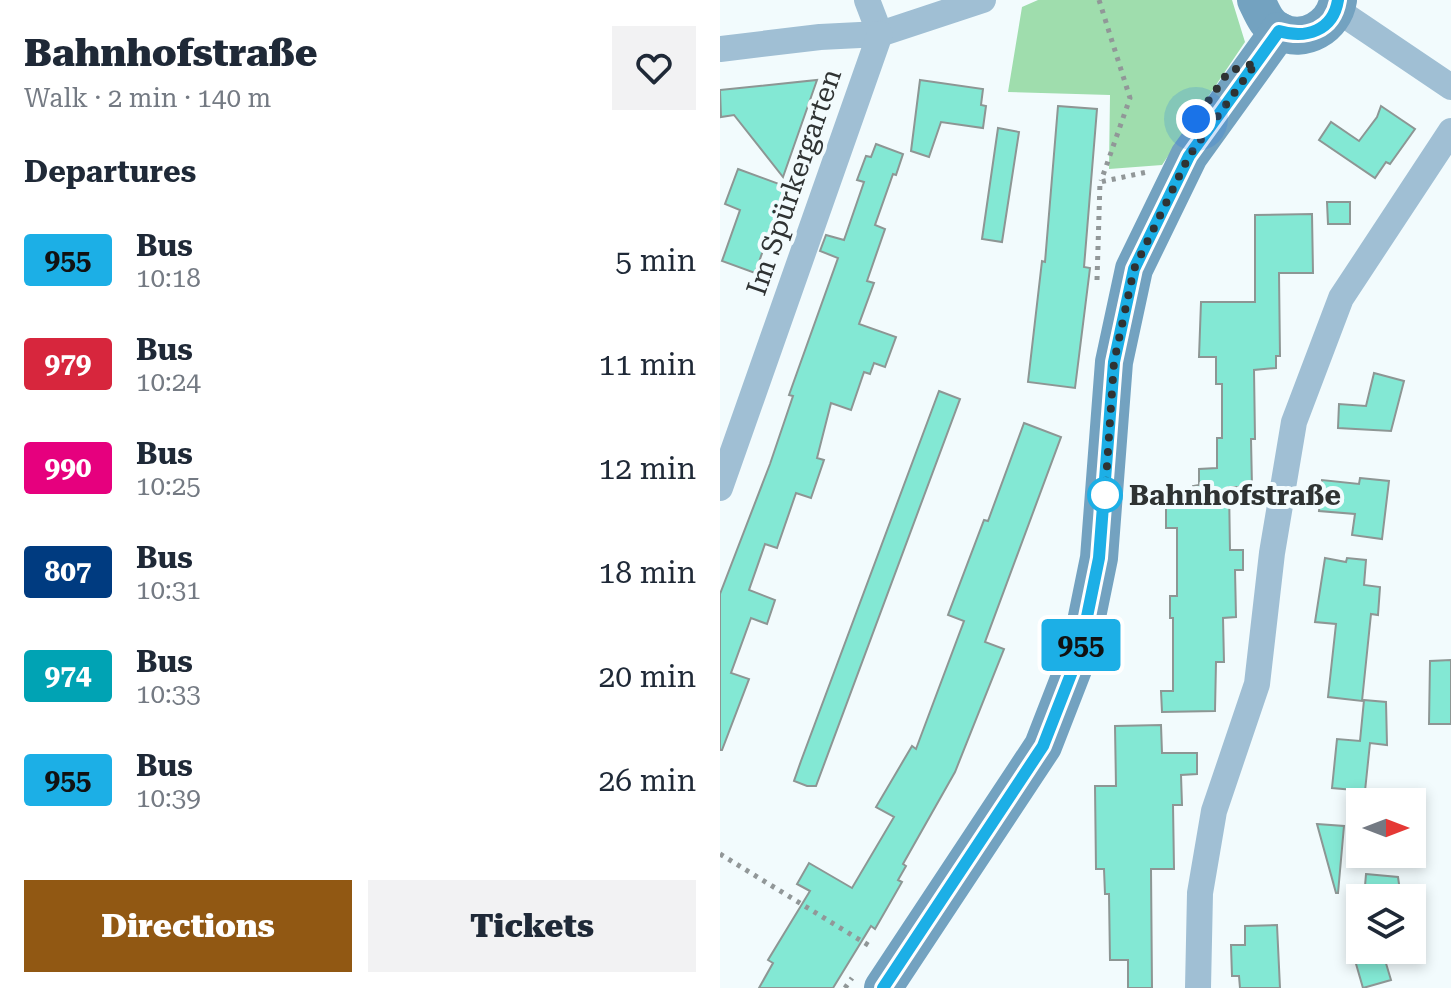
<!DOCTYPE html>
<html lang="en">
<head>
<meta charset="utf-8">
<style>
  body { margin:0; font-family:"Roboto Serif",serif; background:#f2f2f3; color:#1f2937; height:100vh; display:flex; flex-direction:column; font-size:30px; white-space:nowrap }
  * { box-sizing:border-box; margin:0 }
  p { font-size:26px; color:#747a83 }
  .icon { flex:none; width:44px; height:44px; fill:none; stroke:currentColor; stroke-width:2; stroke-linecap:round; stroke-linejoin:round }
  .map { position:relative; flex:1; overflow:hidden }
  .panel { display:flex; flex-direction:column; background:#fff; width:720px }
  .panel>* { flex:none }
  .badge { padding:0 16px; border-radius:6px; font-size:28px; line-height:52px }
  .needle { width:52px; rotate:90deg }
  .buttons { position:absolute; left:626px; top:788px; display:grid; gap:16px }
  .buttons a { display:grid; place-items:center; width:80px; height:80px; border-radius:0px; background:#fff; box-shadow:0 4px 12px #0003; font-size:40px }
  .you { position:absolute; width:40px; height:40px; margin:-20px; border:6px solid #fff; border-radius:50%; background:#1a73e8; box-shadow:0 0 0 12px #1a73e833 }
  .map>.badge { position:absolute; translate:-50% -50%; box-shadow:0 0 0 4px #fff }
  h2 { padding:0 24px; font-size:30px; line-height:72px }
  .round { display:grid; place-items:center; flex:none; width:84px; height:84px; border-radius:0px; background:#f2f2f3 }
  .summary { display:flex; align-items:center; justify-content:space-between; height:136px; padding:0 24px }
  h1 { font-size:38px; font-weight:800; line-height:60px }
  .action { display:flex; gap:16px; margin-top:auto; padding:16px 24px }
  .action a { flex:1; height:92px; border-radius:0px; background:#915813; color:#fff; font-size:32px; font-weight:800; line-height:92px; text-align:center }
  .action a+a { background:#f2f2f3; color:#1f2937 }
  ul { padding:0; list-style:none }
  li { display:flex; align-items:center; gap:24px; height:104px; padding:0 24px }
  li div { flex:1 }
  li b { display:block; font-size:30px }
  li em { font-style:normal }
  li .badge { min-width:88px; font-weight:700; text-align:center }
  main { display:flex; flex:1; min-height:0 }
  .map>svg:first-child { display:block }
  .green { fill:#9fddad }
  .building { fill:#83e8d4; stroke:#8d9694; stroke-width:2 }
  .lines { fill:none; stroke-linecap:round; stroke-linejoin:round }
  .path { stroke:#919798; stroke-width:5; stroke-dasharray:4 6; stroke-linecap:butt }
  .street { stroke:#a0bfd4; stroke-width:26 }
  .secondary { stroke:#73a2c0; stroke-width:38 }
  .line-casing { stroke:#fff; stroke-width:18 }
  .line { stroke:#1cafe6; stroke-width:12 }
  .walk { stroke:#2f3333; stroke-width:8; stroke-dasharray:0 14.4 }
  .stop-dot { fill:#fff; stroke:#1cafe6; stroke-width:4 }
  .labels { text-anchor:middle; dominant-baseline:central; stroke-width:8; stroke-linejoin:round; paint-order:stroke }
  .street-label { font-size:28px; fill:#2f3333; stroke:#f2fbfd }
  .stop-label { font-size:28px; font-weight:bold; fill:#2f3333; stroke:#f2fbfd; text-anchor:start }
</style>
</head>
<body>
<main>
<section class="panel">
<div class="summary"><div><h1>Bahnhofstraße</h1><p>Walk · 2 min · 140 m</p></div><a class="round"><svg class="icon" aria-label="heart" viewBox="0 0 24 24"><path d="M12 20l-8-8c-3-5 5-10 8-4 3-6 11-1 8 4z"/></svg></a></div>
<h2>Departures</h2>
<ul>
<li><span class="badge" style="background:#1cafe6;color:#111">955</span><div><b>Bus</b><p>10:18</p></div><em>5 min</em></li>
<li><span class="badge" style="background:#d7263d;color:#fff">979</span><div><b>Bus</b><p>10:24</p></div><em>11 min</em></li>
<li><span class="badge" style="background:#e6007e;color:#fff">990</span><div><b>Bus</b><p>10:25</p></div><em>12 min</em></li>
<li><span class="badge" style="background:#003b80;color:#fff">807</span><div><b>Bus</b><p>10:31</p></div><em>18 min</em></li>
<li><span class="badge" style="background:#00a3b4;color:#fff">974</span><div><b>Bus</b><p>10:33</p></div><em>20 min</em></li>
<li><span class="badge" style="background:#1cafe6;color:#111">955</span><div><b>Bus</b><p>10:39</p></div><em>26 min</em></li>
</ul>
<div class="action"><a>Directions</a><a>Tickets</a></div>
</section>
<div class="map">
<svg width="731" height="988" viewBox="0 0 731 988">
  <rect width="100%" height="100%" fill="#f2fbfd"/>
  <!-- green -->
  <polygon class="green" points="318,0 512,0 525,42 442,165 389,169 390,95 288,92 302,7"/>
  <!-- building -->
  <g class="building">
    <polygon points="97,80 63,177 14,115 1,117 0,90"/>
    <polygon points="200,80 263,89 261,105 266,106 263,128 221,122 209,157 191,151"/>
    <polygon points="338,106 377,109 364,267 370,268 355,388 308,382 322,261 325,262"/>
    <polygon points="661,106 695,129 670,164 666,162 655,178 599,140 611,122 639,141 657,117"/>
    <polygon points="278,128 299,132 282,242 262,239"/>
    <polygon points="156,144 183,154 176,175 173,174 155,225 165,229 147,281 154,283 139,324 176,337 165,367 154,363 150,374 144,372 131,410 111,403 97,458 104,460 91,498 76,493 57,548 45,544 29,590 55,600 47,624 31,618 11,673 29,679 2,750 0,750 0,594 50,464 73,396 69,395 118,258 100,251 106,235 124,240 144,182 137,180 146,156 151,157"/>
    <polygon points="18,169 70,188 56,229 51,228 35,273 2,261 20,210 5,204"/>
    <polygon points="607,202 630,202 630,224 608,224"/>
    <polygon points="592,214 593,273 559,273 560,356 556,356 556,368 534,370 535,439 531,439 532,487 509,487 510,550 523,550 523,570 515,570 516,617 503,618 504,662 496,662 495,711 442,712 441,691 453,691 453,618 450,618 450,596 457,596 457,528 446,528 446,506 473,505 473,486 479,485 479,469 497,468 497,438 502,438 502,384 496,384 496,357 479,357 481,302 535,302 535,215"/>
    <polygon points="654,373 684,381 671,431 618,428 619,404 646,406"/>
    <polygon points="219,391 240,399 96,786 87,786 74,781 81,761"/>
    <polygon points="304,423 341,437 265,642 284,649 235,772 183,864 186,866 178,880 182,882 155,929 151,926 113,988 39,988 53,963 48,960 90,891 77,884 89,863 132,888 174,817 156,807 192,746 196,749 244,621 228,615 264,520 268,521"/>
    <polygon points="640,478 669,481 662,539 632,535 635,514 599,511 602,480 639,484"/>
    <polygon points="605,558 626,562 627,558 646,560 644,585 660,587 658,615 651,614 642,701 608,697 616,624 595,622"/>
    <polygon points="731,660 731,724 709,724 710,661"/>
    <polygon points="644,700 666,702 667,745 650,743 645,791 612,788 617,739 640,741"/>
    <polygon points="441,725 442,753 477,753 477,774 461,775 462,805 453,805 454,869 431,869 432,988 408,988 408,960 390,960 389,894 385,894 384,869 376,869 375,786 396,786 395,726"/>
    <polygon points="597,824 624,826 618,893 616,893"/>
    <polygon points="646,874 678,877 681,898 644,898"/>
    <polygon points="557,925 560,988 520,988 519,976 512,976 511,945 525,945 525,926"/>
    <polygon points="632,950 662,950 671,980 643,988"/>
  </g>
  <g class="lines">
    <!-- path -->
    <g class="path">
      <polyline points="379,0 410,98 381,181"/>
      <polyline points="377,280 380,182 427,172"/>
      <polyline points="0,854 153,948"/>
      <polyline points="125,988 132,978"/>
    </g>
    <!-- street -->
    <g class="street">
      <polyline points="147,0 160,34"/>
      <polyline points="617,10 731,87"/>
      <polyline points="0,49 100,37 160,34 263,0"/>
      <polyline points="0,488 160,34"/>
      <polyline points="478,988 480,893 494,811 537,684 552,553 574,422 621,298 731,131"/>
    </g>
    <!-- secondary -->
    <g class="secondary">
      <path d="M536 0C542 12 546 25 559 31 584 45 614 26 618 0"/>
      <polyline points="163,988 323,746 360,651 379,558 394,362 414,269 469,156 559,31"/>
    </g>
  </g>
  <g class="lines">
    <!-- line casing -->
    <g class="line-casing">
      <path id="line" d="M163 988 323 746 360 651 379 558 394 362 414 269 469 156 559 31C586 39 613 31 618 0"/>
    </g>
    <!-- line -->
    <use href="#line" class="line"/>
    <!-- walk -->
    <polyline class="walk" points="385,495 394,362 414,269 469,156 536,63 509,71 476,119"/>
  </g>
  <!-- markers -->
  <circle class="stop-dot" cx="385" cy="495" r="16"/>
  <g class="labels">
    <!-- street labels -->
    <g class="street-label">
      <text transform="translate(74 182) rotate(-71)">Im Spürkergarten</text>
    </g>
    <!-- stop labels -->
    <g class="stop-label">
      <text x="409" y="495">Bahnhofstraße</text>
    </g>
  </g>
</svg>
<div class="buttons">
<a><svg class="needle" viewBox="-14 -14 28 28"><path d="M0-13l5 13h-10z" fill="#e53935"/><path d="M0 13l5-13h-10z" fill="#747a83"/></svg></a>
<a><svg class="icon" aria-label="layers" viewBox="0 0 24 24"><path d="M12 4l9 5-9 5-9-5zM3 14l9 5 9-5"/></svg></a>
</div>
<div class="you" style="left:476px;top:119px"></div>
<b class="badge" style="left:361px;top:645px;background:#1cafe6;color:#111">955</b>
</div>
</main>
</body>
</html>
